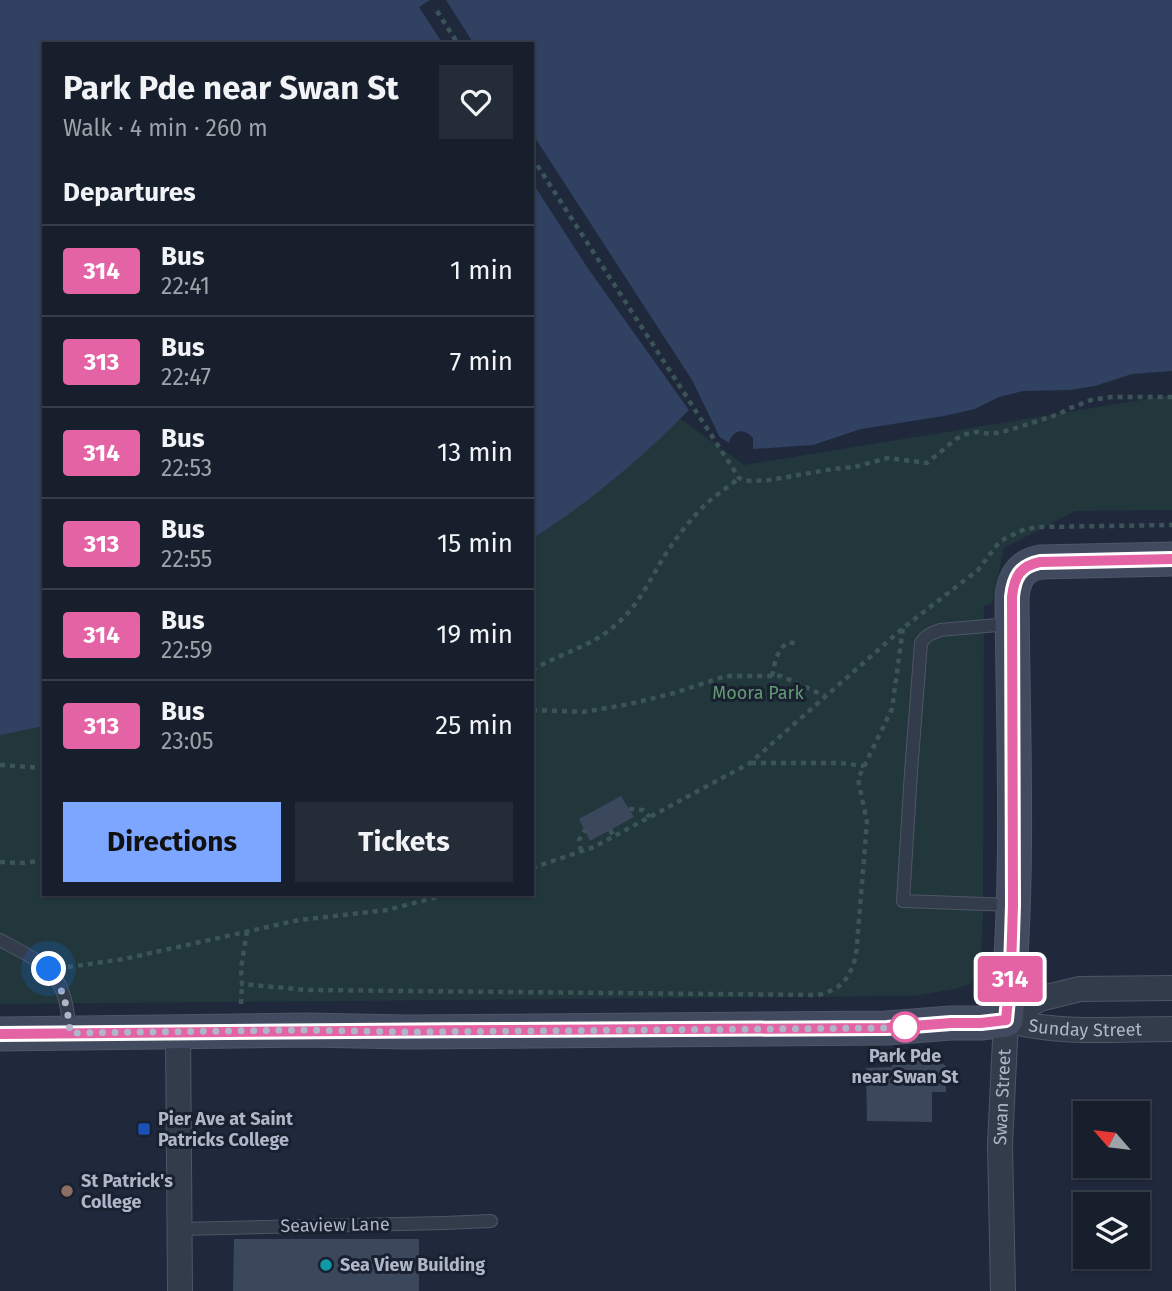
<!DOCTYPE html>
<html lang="en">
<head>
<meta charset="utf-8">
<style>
  body { margin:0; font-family:"Fira Sans",sans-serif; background:#242c38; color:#f1f3f6; height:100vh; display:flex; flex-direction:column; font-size:26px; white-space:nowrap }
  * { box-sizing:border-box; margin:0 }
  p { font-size:23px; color:#9ea2a9 }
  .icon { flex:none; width:38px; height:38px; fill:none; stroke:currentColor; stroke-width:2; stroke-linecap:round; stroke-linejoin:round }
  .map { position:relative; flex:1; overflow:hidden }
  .sheet { position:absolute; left:42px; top:42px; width:492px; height:854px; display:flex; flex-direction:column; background:#171f2c; border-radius:0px; box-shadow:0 2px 5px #0004,0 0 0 2px #363d48 }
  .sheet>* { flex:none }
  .badge { padding:0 14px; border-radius:5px; font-size:24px; line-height:46px }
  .needle { width:46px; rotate:298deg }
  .controls { position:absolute; left:1073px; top:1101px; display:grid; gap:14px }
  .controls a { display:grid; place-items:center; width:77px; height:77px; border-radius:0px; background:#171f2c; box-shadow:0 2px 5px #0004,0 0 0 2px #363d48; font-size:35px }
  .you { position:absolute; width:35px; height:35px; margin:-18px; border:5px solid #fff; border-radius:50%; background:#1a73e8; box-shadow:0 0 0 10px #1a73e833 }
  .map>.badge { position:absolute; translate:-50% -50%; box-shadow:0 0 0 4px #fff }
  h2 { padding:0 21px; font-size:26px; line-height:63px }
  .round { display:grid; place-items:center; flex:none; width:74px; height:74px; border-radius:0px; background:#242c38 }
  .headline { display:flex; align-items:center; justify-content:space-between; height:119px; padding:0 21px }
  h1 { font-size:33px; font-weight:700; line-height:52px }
  .action { display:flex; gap:14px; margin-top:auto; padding:14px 21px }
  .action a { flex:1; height:80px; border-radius:0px; background:#7ca6ff; color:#111; font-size:28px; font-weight:700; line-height:80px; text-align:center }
  .action a+a { background:#242c38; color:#f1f3f6 }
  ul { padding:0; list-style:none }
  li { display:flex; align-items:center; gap:21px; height:91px; padding:0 21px; border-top:2px solid #363d48 }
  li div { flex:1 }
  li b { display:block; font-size:26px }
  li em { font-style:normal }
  li .badge { min-width:77px; font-weight:700; text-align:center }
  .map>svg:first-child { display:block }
  .green { fill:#21373c }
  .water { fill:#304162 }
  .pier { fill:#1f293b }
  .building { fill:#3b475b }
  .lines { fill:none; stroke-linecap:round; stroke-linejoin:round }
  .lane-casing { stroke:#4e5666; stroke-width:14 }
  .street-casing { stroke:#4e5666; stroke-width:26 }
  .secondary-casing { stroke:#4e5666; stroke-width:35 }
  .path { stroke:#3c5357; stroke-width:4.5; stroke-dasharray:5 5; stroke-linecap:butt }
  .lane { stroke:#333c4b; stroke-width:12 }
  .street { stroke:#333c4b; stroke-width:24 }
  .secondary { stroke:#414a5f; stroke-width:33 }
  .line-casing { stroke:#fff; stroke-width:16 }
  .line { stroke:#e463a4; stroke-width:10 }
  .walk { stroke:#aeb6c8; stroke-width:7; stroke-dasharray:0 12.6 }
  .stop-dot { fill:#fff; stroke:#e463a4; stroke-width:3.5 }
  .transit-dot { fill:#1a4fb4; stroke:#192130; stroke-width:2.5 }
  .education-dot { fill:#8d6e63; stroke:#192130; stroke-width:2.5 }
  .culture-dot { fill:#0f9aa8; stroke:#192130; stroke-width:2.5 }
  .labels { text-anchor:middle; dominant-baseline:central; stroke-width:6; stroke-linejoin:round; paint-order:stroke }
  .park-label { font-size:18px; fill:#639a74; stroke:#192130 }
  .street-label { font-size:18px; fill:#aeb6c8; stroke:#192130 }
  .stop-label { font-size:18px; font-weight:bold; fill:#aeb6c8; stroke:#192130 }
  .poi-label { font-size:18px; font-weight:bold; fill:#aeb6c8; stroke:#192130; text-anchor:start }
</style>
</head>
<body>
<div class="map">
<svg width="1172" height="1291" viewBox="0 0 1172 1291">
  <rect width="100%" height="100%" fill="#1f293b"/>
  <!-- green -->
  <polygon class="green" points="1172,395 1172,510 1075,511 1004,548 992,604 984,606 983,917 980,971 970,984 955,989 914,996 0,1004 0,720 44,713 44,894 532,894 532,539 681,419 744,465"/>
  <!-- water -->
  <g class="water">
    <path d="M0 0H1172V371L1132 374 1095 386 1070 390 1023 391 999 397 975 409 944 416 861 429 813 445 753 449V438C744 427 732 430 729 443L718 436 532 152V44H462L438 8 434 10 455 44H44V726L0 735Z"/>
    <path d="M532 162 691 408C641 459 592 500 532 539Z"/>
  </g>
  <!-- pier -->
  <g class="pier">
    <polygon points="430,0 446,0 474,44 462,44 438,8 434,10 455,44 443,44 419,7"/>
    <polygon points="532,133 692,380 722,442 718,439 532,153"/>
    <polygon points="532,162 693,411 691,413 587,267 532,182"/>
  </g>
  <!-- building -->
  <g class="building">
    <polygon points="621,796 634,817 590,841 579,819"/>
    <polygon points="934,1058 946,1066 946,1092 932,1092 932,1122 867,1121 866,1068 892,1067 892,1060"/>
    <polygon points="234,1239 419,1239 419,1291 233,1291"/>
  </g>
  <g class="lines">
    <!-- lane casing -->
    <g class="lane-casing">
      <g id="lane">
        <path d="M1009 624 940 630C932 633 926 635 921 643L911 772 903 901 1012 905"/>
        <path d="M0 940C51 967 65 972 70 1033"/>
        <polyline points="179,1229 444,1223 491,1221"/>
      </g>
    </g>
    <!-- street casing -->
    <g class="street-casing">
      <g id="street">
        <polyline points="1006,1020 1039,999 1080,989 1172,988"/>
        <path id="s1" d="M1006 1020C1060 1035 1116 1029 1172 1029"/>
        <polyline points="178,1032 180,1291"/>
        <path id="s2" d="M1003 1291 1000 1144 1006 1020"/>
      </g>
    </g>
    <!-- secondary casing -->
    <g class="secondary-casing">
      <path id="secondary" d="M0 1034 307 1030 407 1032 887 1028 951 1023H981L1006 1020C1020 880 1013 737 1012 597 1014 577 1021 566 1040 562L1172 559"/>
    </g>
    <!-- path -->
    <g class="path">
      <polyline points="437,11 458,44"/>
      <polyline points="532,157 739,478 743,480 751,481 770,480 833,469 854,467 888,458 927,463 956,439 966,434 977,432 991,434 1010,430 1059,414 1068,409 1091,400 1112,397 1172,397"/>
      <path d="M532 670C563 652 593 647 620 621 643 600 654 570 671 546 681 532 693 516 706 504 716 495 728 487 739 478"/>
      <path d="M772 676C775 664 776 649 789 642L797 644"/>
      <polyline points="532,710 583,712 630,704 674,693 726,676 781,676 825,696"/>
      <polyline points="751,763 840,763 864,766"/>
      <polyline points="0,765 44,768"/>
      <polyline points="629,809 643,810 650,817"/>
      <polyline points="610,830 614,836"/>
      <polyline points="581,851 579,840 585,830"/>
      <polyline points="0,862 23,863 44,860"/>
      <polyline points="532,868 594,847 750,763 903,628 978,570 1000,541 1025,529 1041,527 1172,525"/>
      <path d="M247 931 241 968 242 984 307 990 818 995C842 989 849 979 856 956L867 822 858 779 892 709 903 628"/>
      <polyline points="68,967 124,959 299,920 387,910 449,894"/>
      <polyline points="241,1004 242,984"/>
    </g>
    <!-- lane -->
    <use href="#lane" class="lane"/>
    <!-- street -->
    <use href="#street" class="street"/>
    <!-- secondary -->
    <use href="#secondary" class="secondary"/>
  </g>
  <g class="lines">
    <!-- line casing -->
    <g class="line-casing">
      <path id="line" d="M0 1034C296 1030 591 1030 887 1028L951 1023H981L1006 1020 1011 968 1013 905 1012 597C1014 577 1020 566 1040 562L1172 559"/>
    </g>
    <!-- line -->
    <use href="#line" class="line"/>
    <!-- walk -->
    <path class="walk" d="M49 969C64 989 68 1009 70 1033L307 1030 407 1032 887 1028 908 1027H905"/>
  </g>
  <!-- markers -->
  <circle class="stop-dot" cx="905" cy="1027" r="14"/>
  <rect class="transit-dot" x="137" y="1122" width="14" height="14" rx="3.5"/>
  <circle class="education-dot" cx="67" cy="1191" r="7"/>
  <circle class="culture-dot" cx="326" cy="1265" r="7"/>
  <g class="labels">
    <!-- park labels -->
    <g class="park-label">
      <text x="758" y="693">Moora Park</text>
    </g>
    <!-- street labels -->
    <g class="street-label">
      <text stroke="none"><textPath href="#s1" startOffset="80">Sunday Street</textPath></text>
      <text stroke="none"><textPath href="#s2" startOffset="194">Swan Street</textPath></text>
      <text transform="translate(335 1225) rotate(-1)">Seaview Lane</text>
    </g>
    <!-- stop labels -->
    <g class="stop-label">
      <text x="905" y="1056">Park Pde<tspan x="905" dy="21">near Swan St</tspan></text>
    </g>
    <!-- poi labels -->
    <g class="poi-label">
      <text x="158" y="1119">Pier Ave at Saint<tspan x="158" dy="21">Patricks College</tspan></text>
      <text x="81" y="1181">St Patrick's<tspan x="81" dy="21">College</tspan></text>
      <text x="340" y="1265">Sea View Building</text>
    </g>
  </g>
</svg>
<div class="controls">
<a><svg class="needle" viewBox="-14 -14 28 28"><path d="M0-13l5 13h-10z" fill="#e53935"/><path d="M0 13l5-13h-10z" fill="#9ea2a9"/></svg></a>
<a><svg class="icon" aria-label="layers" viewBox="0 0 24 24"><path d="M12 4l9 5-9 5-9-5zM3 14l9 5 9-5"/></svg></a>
</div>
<div class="you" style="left:49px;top:969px"></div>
<b class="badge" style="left:1010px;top:979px;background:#e463a4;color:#fff">314</b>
<section class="sheet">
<div class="headline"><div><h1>Park Pde near Swan St</h1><p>Walk · 4 min · 260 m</p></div><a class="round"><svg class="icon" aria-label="heart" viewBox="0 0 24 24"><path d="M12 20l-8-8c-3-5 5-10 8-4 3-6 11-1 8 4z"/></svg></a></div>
<h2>Departures</h2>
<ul>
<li><span class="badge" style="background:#e463a4;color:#fff">314</span><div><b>Bus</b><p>22:41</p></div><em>1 min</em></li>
<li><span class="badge" style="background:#e463a4;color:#fff">313</span><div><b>Bus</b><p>22:47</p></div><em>7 min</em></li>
<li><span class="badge" style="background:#e463a4;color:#fff">314</span><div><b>Bus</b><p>22:53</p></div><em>13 min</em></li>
<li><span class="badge" style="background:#e463a4;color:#fff">313</span><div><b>Bus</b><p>22:55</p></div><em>15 min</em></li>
<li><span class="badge" style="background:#e463a4;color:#fff">314</span><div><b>Bus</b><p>22:59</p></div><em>19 min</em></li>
<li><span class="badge" style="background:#e463a4;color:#fff">313</span><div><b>Bus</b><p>23:05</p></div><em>25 min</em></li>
</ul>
<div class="action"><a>Directions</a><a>Tickets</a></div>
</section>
</div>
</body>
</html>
